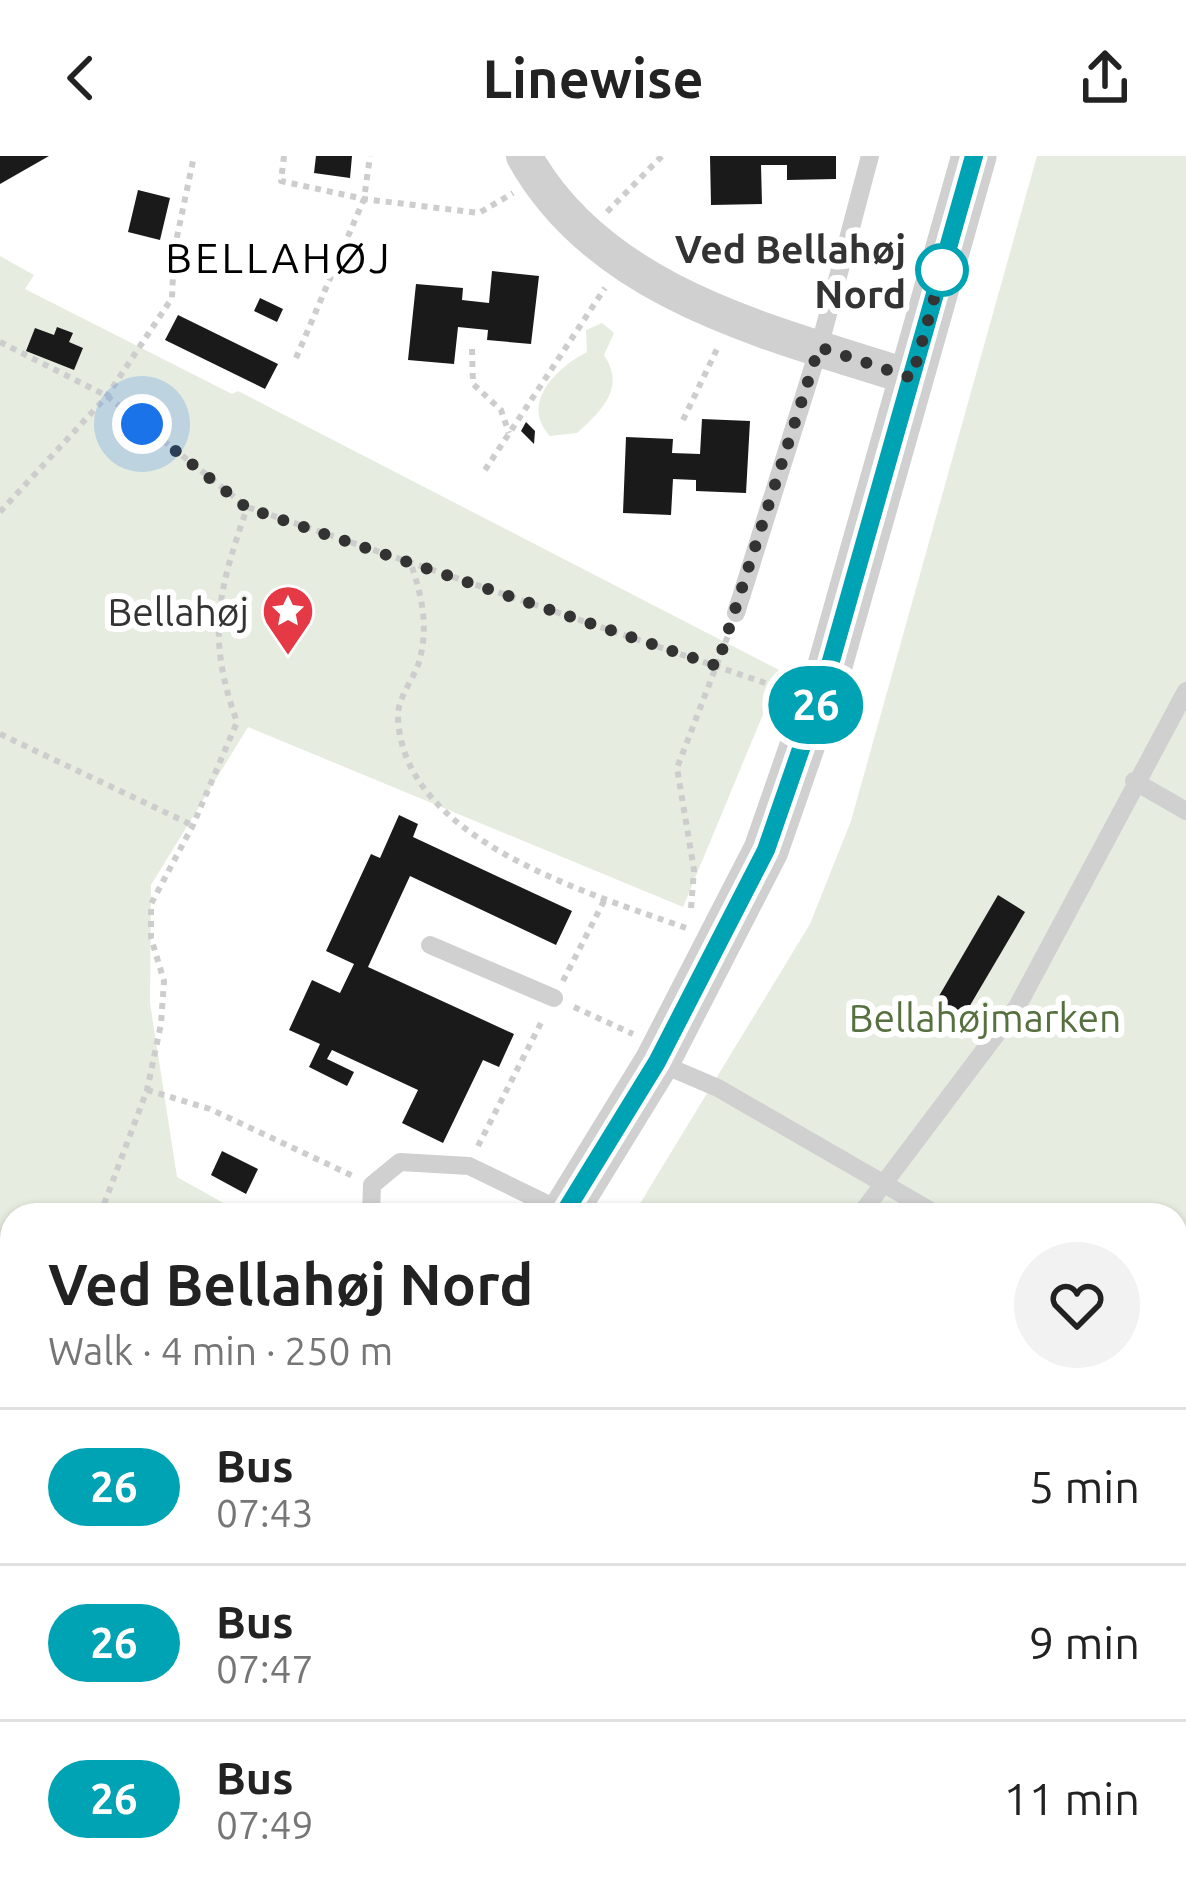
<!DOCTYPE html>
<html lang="en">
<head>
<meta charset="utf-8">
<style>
  body { margin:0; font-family:Ubuntu,sans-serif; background:#f2f2f2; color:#222; height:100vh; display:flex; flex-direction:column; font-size:45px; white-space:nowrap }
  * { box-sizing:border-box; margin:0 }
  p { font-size:39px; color:#767676 }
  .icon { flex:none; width:66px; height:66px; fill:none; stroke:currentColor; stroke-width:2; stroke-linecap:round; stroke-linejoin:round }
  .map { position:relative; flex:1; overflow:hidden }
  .side { position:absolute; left:0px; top:1047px; width:1188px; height:699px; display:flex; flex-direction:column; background:#fff; border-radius:36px 36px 0 0; box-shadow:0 3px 9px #0004 }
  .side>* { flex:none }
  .badge { padding:0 24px; border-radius:39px; font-size:42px; line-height:78px }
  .you { position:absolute; width:60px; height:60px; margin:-30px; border:9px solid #fff; border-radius:50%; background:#1a73e8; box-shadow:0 0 0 18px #1a73e833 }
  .map>.badge { position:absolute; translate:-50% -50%; box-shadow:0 0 0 6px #fff }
  .round { display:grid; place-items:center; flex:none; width:126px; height:126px; border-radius:63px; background:#f2f2f2 }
  .head { display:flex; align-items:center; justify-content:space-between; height:204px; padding:0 48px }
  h1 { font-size:57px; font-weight:600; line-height:90px }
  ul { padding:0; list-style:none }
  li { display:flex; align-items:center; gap:36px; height:156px; padding:0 48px; border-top:3px solid #e0e0e0 }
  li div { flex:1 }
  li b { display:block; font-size:45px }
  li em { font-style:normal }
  li .badge { min-width:132px; font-weight:700; text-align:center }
  header { display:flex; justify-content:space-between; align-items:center; height:156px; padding:0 48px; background:#fff; font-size:54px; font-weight:600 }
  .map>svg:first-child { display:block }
  .green { fill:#e6ecdf }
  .building { fill:#1a1a1a }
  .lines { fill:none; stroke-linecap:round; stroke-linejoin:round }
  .path { stroke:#cdcdcd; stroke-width:6; stroke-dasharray:6 6; stroke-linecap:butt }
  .service { stroke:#d0d0d0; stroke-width:18 }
  .minor { stroke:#d0d0d0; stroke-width:36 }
  .tertiary { stroke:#d0d0d0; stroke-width:45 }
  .line-casing { stroke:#fff; stroke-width:27 }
  .line { stroke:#00a3b4; stroke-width:18 }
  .walk { stroke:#333; stroke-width:12; stroke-dasharray:0 21.6 }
  .stop-dot { fill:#fff; stroke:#00a3b4; stroke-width:6 }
  .labels { text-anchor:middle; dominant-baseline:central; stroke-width:12; stroke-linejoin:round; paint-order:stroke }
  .stop-label { font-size:39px; font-weight:bold; fill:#333; stroke:#fff; text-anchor:end }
  .poi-label { font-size:39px; fill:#333; stroke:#fff; text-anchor:end }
  .park-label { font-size:39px; fill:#56703f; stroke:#fff }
  .neighbourhood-label { font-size:42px; letter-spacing:3px; fill:#000; stroke:#fff }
</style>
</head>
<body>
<header><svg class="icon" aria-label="back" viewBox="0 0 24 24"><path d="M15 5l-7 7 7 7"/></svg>Linewise<svg class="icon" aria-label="share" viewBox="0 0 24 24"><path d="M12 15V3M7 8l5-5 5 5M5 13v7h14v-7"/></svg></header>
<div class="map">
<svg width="1186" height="1745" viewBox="0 0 1186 1745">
  <rect width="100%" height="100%" fill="#fff"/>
  <!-- green -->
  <g class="green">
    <polygon points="1037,0 1186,0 1186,1745 411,1745 393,1734 1176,1734 1176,1059 633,1059 810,768 851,665"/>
    <polygon points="0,100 34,119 25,133 232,238 238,235 781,515 683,751 248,571 151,729 150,847 177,1021 245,1059 12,1059 12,1502 0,1495"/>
    <path d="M602 167 614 177 604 199C626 231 602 255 577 277L550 280C520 247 556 212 587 196L586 174Z"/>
  </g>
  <!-- building -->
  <g class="building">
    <polygon points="0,0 49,0 0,28"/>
    <polygon points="316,0 352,0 350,22 314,17"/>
    <polygon points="710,0 836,0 836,23 787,24 787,9 761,9 762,48 711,49"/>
    <polygon points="138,34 170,42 160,84 128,76"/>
    <polygon points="492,115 539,120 531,188 487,184 488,174 458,171 454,208 408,204 416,128 463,132 462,144 489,147"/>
    <polygon points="260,142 283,153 277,166 254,155"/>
    <polygon points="178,159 278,208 265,233 165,184"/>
    <polygon points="57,171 73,177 69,186 83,192 74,214 26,195 35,172 54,179"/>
    <polygon points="702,263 750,265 746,337 696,335 696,324 673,323 671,359 623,357 626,281 673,283 672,297 700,298"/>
    <polygon points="526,266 535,275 534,288 521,275"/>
    <polygon points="399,659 418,668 413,681 572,755 556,789 410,720 368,811 514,878 499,911 483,904 443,987 402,967 418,934 332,894 327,903 354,916 347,930 309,911 320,888 289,874 312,824 340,837 354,808 326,795 371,698 380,702"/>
    <polygon points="998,739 1025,756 952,880 925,864"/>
    <polygon points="222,995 258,1013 246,1038 211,1019"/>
  </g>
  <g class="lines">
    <!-- path -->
    <g class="path">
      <polyline points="284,0 281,25 364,43 479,57 513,37"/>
      <polyline points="607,56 662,0"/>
      <polyline points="0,186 107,240 247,351 786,534"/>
      <polyline points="472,193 473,228 501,254 509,277"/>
      <polyline points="296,202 364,43 370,0"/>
      <polyline points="683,264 718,191"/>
      <polyline points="485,314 605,132"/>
      <polyline points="0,356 107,240 172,142 174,95 194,0"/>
      <path d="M412 411C423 444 429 475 418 509 412 525 397 544 398 561 402 684 589 737 686 772"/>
      <polyline points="0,578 192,669"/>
      <polyline points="691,752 694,714 677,612 729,477"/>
      <polyline points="563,825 605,743"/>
      <polyline points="574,851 633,878"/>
      <polyline points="147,934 210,953 353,1020"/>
      <polyline points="478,990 543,863"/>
      <path d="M100 1059 147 934 161 868 164 825 151 782V748L193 669 237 566C206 480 218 436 247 352"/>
      <polyline points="0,1252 12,1237"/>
      <polyline points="0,1440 12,1448"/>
      <polyline points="219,1745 226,1734"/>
    </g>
    <!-- service -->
    <g class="service">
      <polyline points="736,457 819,192 870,0"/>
      <polyline points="1134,625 1186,655"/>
      <polyline points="430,789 554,842"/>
      <polyline points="657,906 718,932 938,1059"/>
      <polyline points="371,1059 372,1029 400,1006 469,1010 564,1056"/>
      <polyline points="860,1059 1017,851 1186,535"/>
      <polyline points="1176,1118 1186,1116"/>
      <polyline points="1176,1189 1186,1194"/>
      <polyline points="1176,1461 1186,1445"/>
      <polyline points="1147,1734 1165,1745"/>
      <polyline points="20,1745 27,1734"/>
      <polyline points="444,1745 451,1734"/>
      <polyline points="759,1745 765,1734"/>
      <polyline points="1002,1745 1008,1734"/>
    </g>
    <!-- minor -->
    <g class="minor">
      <path d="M524 0C601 139 773 177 912 222"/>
      <polyline points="0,1618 12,1618"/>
      <polyline points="300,1734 318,1745"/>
    </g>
    <!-- tertiary -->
    <g class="tertiary">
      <polyline points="563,1059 657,906 766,694 829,513 974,0"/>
      <polyline points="136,1745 143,1734"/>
    </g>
  </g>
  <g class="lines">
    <!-- line casing -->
    <g class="line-casing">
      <polyline id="line" points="563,1059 657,906 766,694 829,512 974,0"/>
    </g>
    <!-- line -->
    <use href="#line" class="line"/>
    <!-- walk -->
    <polyline class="walk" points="142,268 247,352 717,510 819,191 912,222 942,114"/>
  </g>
  <!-- icons -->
  <defs>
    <g id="sight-pin" transform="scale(2.7)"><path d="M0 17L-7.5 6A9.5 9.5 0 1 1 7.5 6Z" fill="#e63946" stroke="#fff"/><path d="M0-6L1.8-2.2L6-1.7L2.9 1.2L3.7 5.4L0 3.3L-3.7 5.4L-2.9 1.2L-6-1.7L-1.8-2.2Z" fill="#fff"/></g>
  </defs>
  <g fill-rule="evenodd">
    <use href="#sight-pin" x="288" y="455"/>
  </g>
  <!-- markers -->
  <circle class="stop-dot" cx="942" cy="114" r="24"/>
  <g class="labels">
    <!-- stop labels -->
    <g class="stop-label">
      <text x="906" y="92">Ved Bellahøj<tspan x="906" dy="45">Nord</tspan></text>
    </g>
    <!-- poi labels -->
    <g class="poi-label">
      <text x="249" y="455">Bellahøj</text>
    </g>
    <!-- park labels -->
    <g class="park-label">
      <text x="985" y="861">Bellahøjmarken</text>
    </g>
    <!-- neighbourhood labels -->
    <g class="neighbourhood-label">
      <text x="279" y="101">BELLAHØJ</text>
    </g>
  </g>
</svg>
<div class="you" style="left:142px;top:268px"></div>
<b class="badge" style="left:816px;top:549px;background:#00a3b4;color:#fff">26</b>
<section class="side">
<div class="head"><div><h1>Ved Bellahøj Nord</h1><p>Walk · 4 min · 250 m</p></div><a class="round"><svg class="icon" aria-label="heart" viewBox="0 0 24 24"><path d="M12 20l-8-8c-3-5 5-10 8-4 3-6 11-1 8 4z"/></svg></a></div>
<ul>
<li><span class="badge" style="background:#00a3b4;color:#fff">26</span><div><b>Bus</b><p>07:43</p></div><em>5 min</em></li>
<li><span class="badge" style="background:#00a3b4;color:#fff">26</span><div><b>Bus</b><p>07:47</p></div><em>9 min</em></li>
<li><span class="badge" style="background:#00a3b4;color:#fff">26</span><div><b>Bus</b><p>07:49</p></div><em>11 min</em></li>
</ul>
</section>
</div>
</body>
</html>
